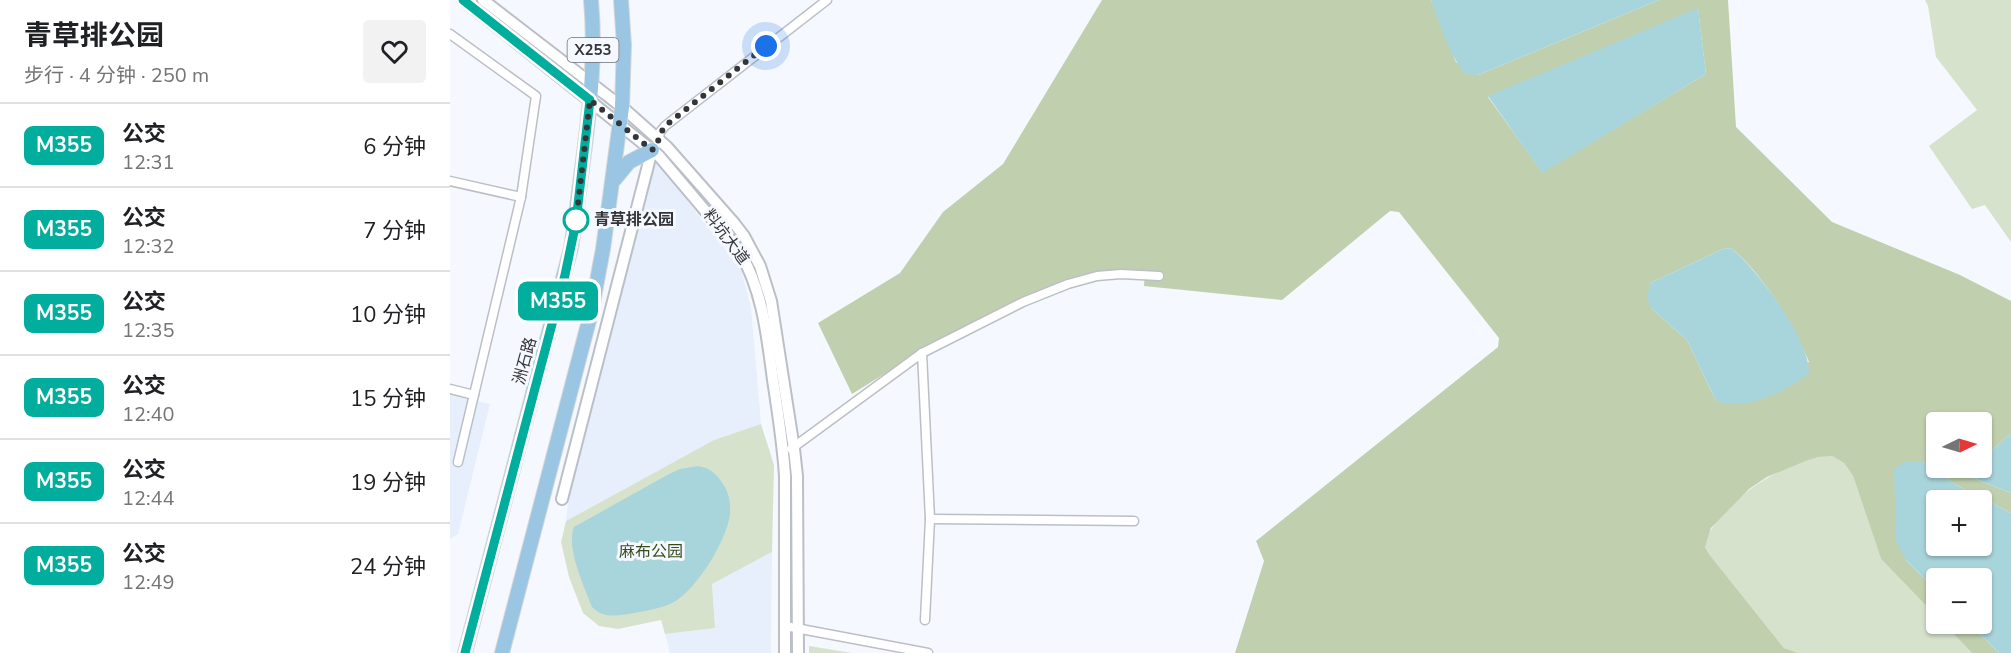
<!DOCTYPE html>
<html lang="zh">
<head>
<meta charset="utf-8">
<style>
  body { margin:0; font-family:"Nunito Sans","Noto Sans SC",sans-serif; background:#f2f2f2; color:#202124; height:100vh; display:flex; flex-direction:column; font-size:22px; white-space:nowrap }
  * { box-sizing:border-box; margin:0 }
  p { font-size:20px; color:#757577 }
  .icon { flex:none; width:33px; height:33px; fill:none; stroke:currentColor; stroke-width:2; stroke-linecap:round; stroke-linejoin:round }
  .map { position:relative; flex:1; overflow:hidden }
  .details { display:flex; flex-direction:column; background:#fff; width:450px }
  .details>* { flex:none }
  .badge { padding:0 12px; border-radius:9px; font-size:21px; line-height:39px }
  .needle { width:39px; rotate:85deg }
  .tools { position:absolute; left:1476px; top:412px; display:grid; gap:12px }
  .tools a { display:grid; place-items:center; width:66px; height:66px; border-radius:6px; background:#fff; box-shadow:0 2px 4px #0004; font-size:30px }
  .you { position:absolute; width:30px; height:30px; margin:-15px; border:4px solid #fff; border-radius:50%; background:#1a73e8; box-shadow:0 0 0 9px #1a73e833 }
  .map>.badge { position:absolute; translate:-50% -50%; box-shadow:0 0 0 3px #fff }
  .round { display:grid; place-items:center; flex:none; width:63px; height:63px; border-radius:6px; background:#f2f2f2 }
  .summary { display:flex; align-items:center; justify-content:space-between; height:102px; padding:0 24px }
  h1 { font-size:28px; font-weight:700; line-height:45px }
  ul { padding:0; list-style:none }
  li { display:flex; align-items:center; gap:18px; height:84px; padding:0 24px; border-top:2px solid #e0e0e0 }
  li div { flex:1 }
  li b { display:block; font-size:22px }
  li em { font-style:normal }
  li .badge { min-width:66px; font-weight:700; text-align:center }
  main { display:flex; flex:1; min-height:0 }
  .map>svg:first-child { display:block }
  .built { fill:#e7eefc }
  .green { fill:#d7e2cd }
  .forest { fill:#c0d0af; fill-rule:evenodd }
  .water { fill:#a8d5db; fill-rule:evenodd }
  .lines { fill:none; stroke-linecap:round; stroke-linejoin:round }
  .minor-casing { stroke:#bbbfc6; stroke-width:11 }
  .tertiary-casing { stroke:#bbbfc6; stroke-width:14 }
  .primary-casing { stroke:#d6d7d7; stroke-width:16 }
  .minor { stroke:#fff; stroke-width:8 }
  .tertiary { stroke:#fff; stroke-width:10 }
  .primary { stroke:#9ac5e3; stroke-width:14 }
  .line-casing { stroke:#fff; stroke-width:14 }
  .line { stroke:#01ad9c; stroke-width:9 }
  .walk { stroke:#333538; stroke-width:6; stroke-dasharray:0 10.8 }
  .stop-dot { fill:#fff; stroke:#01ad9c; stroke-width:3 }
  .labels { text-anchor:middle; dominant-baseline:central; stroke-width:6; stroke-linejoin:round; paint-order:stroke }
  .shield { fill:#f5f8fe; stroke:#6d7073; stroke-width:1.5 }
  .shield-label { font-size:15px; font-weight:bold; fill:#333538 }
  .stop-label { font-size:16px; font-weight:bold; fill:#333538; stroke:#f5f8fe; text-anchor:start }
  .street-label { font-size:16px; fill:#333538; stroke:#f5f8fe }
  .park-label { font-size:16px; fill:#374c1b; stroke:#f5f8fe }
</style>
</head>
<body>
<main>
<section class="details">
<div class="summary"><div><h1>青草排公园</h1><p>步行 · 4 分钟 · 250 m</p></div><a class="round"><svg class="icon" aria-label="heart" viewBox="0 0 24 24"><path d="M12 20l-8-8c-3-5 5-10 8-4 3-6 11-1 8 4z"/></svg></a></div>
<ul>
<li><span class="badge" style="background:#01ad9c;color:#fff">M355</span><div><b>公交</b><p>12:31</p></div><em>6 分钟</em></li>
<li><span class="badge" style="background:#01ad9c;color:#fff">M355</span><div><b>公交</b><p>12:32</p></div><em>7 分钟</em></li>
<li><span class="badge" style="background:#01ad9c;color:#fff">M355</span><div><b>公交</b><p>12:35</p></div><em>10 分钟</em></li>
<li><span class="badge" style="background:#01ad9c;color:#fff">M355</span><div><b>公交</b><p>12:40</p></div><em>15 分钟</em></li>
<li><span class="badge" style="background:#01ad9c;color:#fff">M355</span><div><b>公交</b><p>12:44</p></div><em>19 分钟</em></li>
<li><span class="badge" style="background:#01ad9c;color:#fff">M355</span><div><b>公交</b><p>12:49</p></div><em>24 分钟</em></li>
</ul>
</section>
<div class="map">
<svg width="1561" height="653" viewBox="0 0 1561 653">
  <rect width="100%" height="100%" fill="#f5f8fe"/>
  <!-- built -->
  <g class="built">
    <polygon points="205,160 291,269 301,308 311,424 264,440 116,521 119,493"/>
    <polygon points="0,395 40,404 8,534 0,539"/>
    <polygon points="322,552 321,653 220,653 215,634 265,628 262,584"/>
  </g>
  <!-- green -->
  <g class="green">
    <polygon points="1475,0 1561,0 1561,242 1535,205 1522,209 1479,146 1527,110 1486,57 1478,6"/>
    <polygon points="311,424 324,465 322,552 262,584 265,628 215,634 211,620 168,629 149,626 133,613 119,577 111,542 116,521 264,440"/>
    <path d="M1382 456 1394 463 1403 476 1431 559 1486 616V624H1494L1522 653H1349L1334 648 1259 554 1255 547C1260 506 1343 454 1382 456Z"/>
    <polygon points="359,646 402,653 359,653"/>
  </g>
  <!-- forest -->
  <g class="forest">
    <path d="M652 0H981L1006 62 1028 75 1209 0H1278L1286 127 1382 222 1510 275 1561 301V433L1532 460V423H1486V468H1522L1515 475 1561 493V513L1508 486 1473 462 1456 560 1486 590V616L1431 559 1403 476 1394 463 1382 456 1369 457 1358 460 1317 477 1299 489 1261 528 1255 547 1259 554 1334 648 1349 653H785L814 561 806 541 1048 347 1049 338 949 212 940 211 832 300 694 286 695 272H647L489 340 402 394 368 323 450 273 493 212 553 164ZM1248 9 1256 74 1092 172 1038 97ZM1281 248C1313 274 1343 324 1359 362L1266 401 1237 340 1202 309 1200 283 1273 249Z"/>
    <polygon points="1494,624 1520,624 1549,653 1522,653"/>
  </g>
  <!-- water -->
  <g class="water">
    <path d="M981 0H1209L1028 75 1014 73C998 51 990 26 981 0Z"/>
    <polygon points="1248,8 1256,74 1092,173 1038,96"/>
    <path d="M1281 248C1307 269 1360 340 1359 373 1337 391 1295 412 1266 401L1237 340 1202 309 1197 299 1200 283 1273 249Z"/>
    <polygon points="1561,433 1561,493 1515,475 1522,468 1532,468 1532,460"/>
    <path d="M1456 461 1473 462 1508 486 1561 513V653H1549L1520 624H1532V579H1486V590L1456 560 1446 541 1444 469ZM1486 501H1532V546H1486Z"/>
    <path d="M248 466C260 468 266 473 273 484 279 493 281 503 280 514 277 540 247 589 224 602 211 609 194 611 179 614 164 616 153 618 142 607 134 586 116 548 124 527L219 474 230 469Z"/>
  </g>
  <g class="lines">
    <!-- minor casing -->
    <g class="minor-casing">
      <g id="minor">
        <polyline points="0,34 86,96 71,197 8,462"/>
        <polyline points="208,143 210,132 215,126 377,0"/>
        <polyline points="0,181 71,197"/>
        <polyline points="472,353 480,519 475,620"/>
        <polyline points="0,389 24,395"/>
        <polyline points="341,449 472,353 573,302 618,284 647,276 671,274 709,276"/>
        <polyline points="480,519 684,521"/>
        <polyline points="335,626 478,653"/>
      </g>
    </g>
    <!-- tertiary casing -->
    <g class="tertiary-casing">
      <g id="tertiary">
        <path d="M13 0 209 156 290 252C313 292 317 335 323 380 328 412 333 444 335 476V653"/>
        <polyline points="33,0 172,107 217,147 284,223 294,236 310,266 321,301 344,449 347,476 348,653"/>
        <polyline points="112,499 202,150"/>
      </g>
    </g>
    <!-- primary casing -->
    <g class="primary-casing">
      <g id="primary">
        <polyline points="165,179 179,162 202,150"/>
        <path d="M15 653 121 248C126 219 129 190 133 161 140 108 146 54 141 0"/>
        <polyline points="52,653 141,313 153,249 172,107 174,45 171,0"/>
      </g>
    </g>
    <!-- minor -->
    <use href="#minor" class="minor"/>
    <!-- tertiary -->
    <use href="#tertiary" class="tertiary"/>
    <!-- primary -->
    <use href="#primary" class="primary"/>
  </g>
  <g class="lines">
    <!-- line casing -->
    <g class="line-casing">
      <polyline id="line" points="13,0 140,100 126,222 115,275 15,653"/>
    </g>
    <!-- line -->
    <use href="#line" class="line"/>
    <!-- walk -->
    <path class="walk" d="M126 220V222L140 100 202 150C209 144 209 134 215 126L316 46"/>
  </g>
  <!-- markers -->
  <circle class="stop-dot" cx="126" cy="220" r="12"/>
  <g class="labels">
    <!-- shield labels -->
    <rect class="shield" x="117.5" y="38" width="51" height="24" rx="4.5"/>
    <g class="shield-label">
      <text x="143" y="50">X253</text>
    </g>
    <!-- stop labels -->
    <g class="stop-label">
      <text x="144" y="220">青草排公园</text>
    </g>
    <!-- street labels -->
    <g class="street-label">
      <text transform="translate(276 237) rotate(53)">料坑大道</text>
      <text transform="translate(75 361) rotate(-75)">洲石路</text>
    </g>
    <!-- park labels -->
    <g class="park-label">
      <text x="201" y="552">麻布公园</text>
    </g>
  </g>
</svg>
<div class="tools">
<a><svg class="needle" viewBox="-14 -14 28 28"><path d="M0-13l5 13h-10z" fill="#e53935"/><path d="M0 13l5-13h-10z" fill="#757577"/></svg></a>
<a>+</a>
<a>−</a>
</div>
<div class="you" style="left:316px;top:46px"></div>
<b class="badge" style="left:108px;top:301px;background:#01ad9c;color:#fff">M355</b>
</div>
</main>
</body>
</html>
